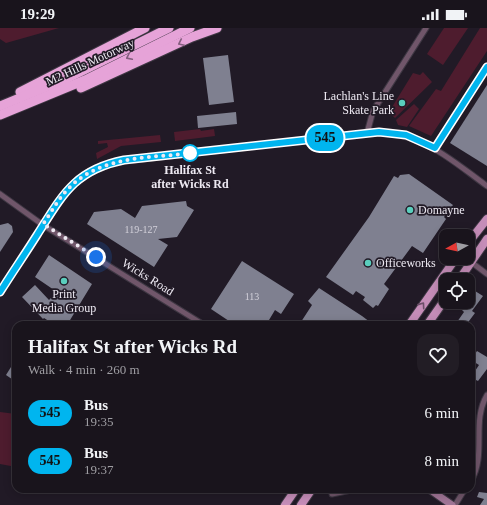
<!DOCTYPE html>
<html lang="en">
<head>
<meta charset="utf-8">
<style>
  body { margin:0; font-family:Georgia,serif; background:#221d25; color:#f1f3f6; height:100vh; display:flex; flex-direction:column; font-size:15px; white-space:nowrap }
  * { box-sizing:border-box; margin:0 }
  p { font-size:13px; color:#9f9ea3 }
  .icon { flex:none; width:22px; height:22px; fill:none; stroke:currentColor; stroke-width:2; stroke-linecap:round; stroke-linejoin:round }
  .map { position:relative; flex:1; overflow:hidden }
  .side { position:absolute; left:12px; top:293px; width:463px; height:172px; display:flex; flex-direction:column; background:#19141c; border-radius:12px; box-shadow:0 2px 10px #0003,0 0 0 1px #37333b }
  .side>* { flex:none }
  .badge { padding:0 8px; border-radius:13px; font-size:14px; line-height:26px }
  .needle { width:26px; rotate:262deg }
  .controls { position:absolute; left:439px; top:201px; display:grid; gap:8px }
  .controls a { display:grid; place-items:center; width:36px; height:36px; border-radius:8px; background:#19141c; box-shadow:0 2px 10px #0003,0 0 0 1px #37333b; font-size:20px }
  .you { position:absolute; width:20px; height:20px; margin:-10px; border:3px solid #fff; border-radius:50%; background:#1a73e8; box-shadow:0 0 0 6px #1a73e833 }
  .map>.badge { position:absolute; translate:-50% -50%; box-shadow:0 0 0 2px #fff }
  .round { display:grid; place-items:center; flex:none; width:42px; height:42px; border-radius:12px; background:#221d25 }
  .headline { display:flex; align-items:center; justify-content:space-between; height:68px; padding:0 16px }
  h1 { font-size:19px; font-weight:700; line-height:30px }
  ul { padding:0; list-style:none }
  li { display:flex; align-items:center; gap:12px; height:48px; padding:0 16px }
  li div { flex:1 }
  li b { display:block; font-size:15px }
  li em { font-style:normal }
  li .badge { min-width:44px; font-weight:700; text-align:center }
  .status { display:flex; justify-content:space-between; align-items:center; height:28px; padding:0 20px; background:#19141c; direction:ltr }
  .status svg { height:11px; fill:currentColor }
  .map>svg:first-child { display:block }
  .green { fill:#4e1c2e }
  .building { fill:#7f8090 }
  .lines { fill:none; stroke-linecap:round; stroke-linejoin:round }
  .street-casing { stroke:#3e3743; stroke-width:7 }
  .secondary-casing { stroke:#3e3743; stroke-width:9 }
  .primary-casing { stroke:#3e3743; stroke-width:10 }
  .highway-casing { stroke:#3e3743; stroke-width:11 }
  .street { stroke:#70566a; stroke-width:5 }
  .secondary { stroke:#a07596; stroke-width:7 }
  .primary { stroke:#c58db8; stroke-width:8 }
  .highway { stroke:#e6a3d8; stroke-width:9 }
  .oneway { stroke:#845e7f }
  .oneway2 { stroke:#6b4e68 }
  .line-casing { stroke:#fff; stroke-width:9 }
  .line { stroke:#00b5ef; stroke-width:6 }
  .walk { stroke:#eeeaf3; stroke-width:4; stroke-dasharray:0 7.2 }
  .poi-dot { fill:#5acebd; stroke:#211a26; stroke-width:1.5 }
  .stop-dot { fill:#fff; stroke:#00b5ef; stroke-width:2 }
  .labels { text-anchor:middle; dominant-baseline:central; stroke-width:3.5; stroke-linejoin:round; paint-order:stroke }
  .number-label { font-size:10px; fill:#d2d0da }
  .street-label { font-size:12px; fill:#eeeaf3; stroke:#211a26 }
  .poi-label { font-size:12px; fill:#eeeaf3; stroke:#211a26; text-anchor:start }
  .stop-label { font-size:12px; font-weight:bold; fill:#eeeaf3; stroke:#211a26 }
</style>
</head>
<body>
<div class="status"><b>19:29</b><svg viewBox="0 0 49 12"><path d="M0 12V9h3v3zM5 12V6h3v6zM10 12V3h3v9zM15 12V0h3v12zM26 1h20v11H26zM47 4h2v5h-2z"/></svg></div>
<div class="map">
<svg width="487" height="477" viewBox="0 0 487 477">
  <rect width="100%" height="100%" fill="#211a26"/>
  <!-- green -->
  <g class="green">
    <polygon points="0,0 59,0 6,15 0,11"/>
    <polygon points="444,0 468,0 443,37 427,26"/>
    <polygon points="480,0 487,0 487,23 431,108 409,98 436,61 441,63"/>
    <polygon points="423,44 432,54 395,90 389,84 413,45 420,47"/>
    <polygon points="414,76 419,81 407,99 398,97 396,92"/>
    <polygon points="200,101 201,103 214,101 215,108 175,113 174,104"/>
    <polygon points="160,107 161,114 121,118 97,131 96,125 108,119 107,115 98,116 98,113"/>
    <polygon points="0,384 16,386 16,439 0,436"/>
  </g>
  <!-- building -->
  <g class="building">
    <polygon points="228,27 234,74 209,77 203,30"/>
    <polygon points="487,57 487,138 450,115"/>
    <polygon points="236,84 237,96 198,100 197,88"/>
    <polygon points="409,146 453,177 444,189 446,191 423,225 412,218 384,256 389,261 378,278 376,277 373,280 363,272 365,269 356,263 353,267 326,249 369,189 394,148 398,150 400,147"/>
    <polygon points="186,173 187,178 194,182 177,209 158,211 168,217 154,239 87,196 94,184 121,181 135,190 142,178"/>
    <polygon points="8,195 12,198 13,204 0,224 0,197"/>
    <polygon points="49,227 92,256 67,297 55,297 44,290 43,291 22,269 35,257 49,272 57,264 35,249"/>
    <polygon points="242,233 294,266 281,286 275,282 266,297 235,297 211,281"/>
    <polygon points="319,260 362,288 374,297 299,297 312,277 308,273"/>
    <polygon points="475,263 483,268 472,283 475,285 466,297 460,297 457,294 464,284 462,282"/>
    <polygon points="477,323 487,329 487,341 478,353 476,352 472,365 471,349 479,337 471,332"/>
    <polygon points="16,331 16,354 6,347"/>
    <polygon points="479,464 487,465 487,477 480,477 484,471 477,469"/>
  </g>
  <g class="lines">
    <!-- street casing -->
    <g class="street-casing">
      <g id="street">
        <polyline points="367,105 373,83 426,0"/>
        <polyline points="435,120 487,39"/>
        <polyline points="0,166 43,197 204,297"/>
        <polyline points="471,234 487,246"/>
        <path d="M0 264 68 161 86 145 109 135 367 105C419 101 447 129 487 158"/>
        <path d="M471 453C487 426 471 394 487 367"/>
        <polyline points="332,466 356,461"/>
        <polyline points="455,477 465,461"/>
      </g>
    </g>
    <!-- secondary casing -->
    <g class="secondary-casing">
      <polyline id="secondary" points="429,461 452,477"/>
    </g>
    <!-- primary casing -->
    <g class="primary-casing">
      <g id="primary">
        <polyline points="468,215 487,191"/>
        <polyline points="459,252 487,211"/>
        <polyline points="409,297 456,230"/>
        <polyline points="427,297 446,270"/>
        <polyline points="285,477 296,461"/>
        <polyline points="301,477 312,461"/>
      </g>
    </g>
    <!-- highway casing -->
    <g class="highway-casing">
      <g id="highway">
        <polyline points="81,60 192,9 217,0"/>
        <polyline points="20,64 145,0"/>
        <polyline points="0,78 68,50 169,0"/>
        <polyline points="0,87 85,52 190,0"/>
      </g>
    </g>
    <!-- street -->
    <use href="#street" class="street"/>
    <!-- secondary -->
    <use href="#secondary" class="secondary"/>
    <!-- primary -->
    <use href="#primary" class="primary"/>
    <!-- highway -->
    <use href="#highway" class="highway"/>
  </g>
  <!-- one-way arrows -->
  <defs><path id="oneway-chevron" d="M-2-3.5L2.5 0L-2 3.5" fill="none" stroke-width="1.6" stroke-linecap="round" stroke-linejoin="round"/></defs>
  <g class="oneway">
    <use href="#oneway-chevron" transform="translate(181 15) rotate(155)"/>
    <use href="#oneway-chevron" transform="translate(129 29) rotate(154)"/>
  </g>
  <use class="oneway2" href="#oneway-chevron" transform="translate(422 277) rotate(-55)"/>
  <g class="lines">
    <!-- line casing -->
    <g class="line-casing">
      <path id="line" d="M0 264C12 245 25 226 37 207 62 168 74 142 124 132L379 104 406 107 435 120 487 39"/>
    </g>
    <!-- line -->
    <use href="#line" class="line"/>
    <!-- walk -->
    <path class="walk" d="M96 229 43 196C51 185 58 171 68 161 100 127 151 130 194 125H190"/>
  </g>
  <!-- markers -->
  <g class="poi-dot">
    <circle cx="402" cy="75" r="4"/>
    <circle cx="410" cy="182" r="4"/>
    <circle cx="368" cy="235" r="4"/>
    <circle cx="64" cy="253" r="4"/>
  </g>
  <circle class="stop-dot" cx="190" cy="125" r="8"/>
  <g class="labels">
    <!-- number labels -->
    <g class="number-label">
      <text x="141" y="201">119-127</text>
      <text x="252" y="268">113</text>
    </g>
    <!-- street labels -->
    <g class="street-label">
      <text transform="translate(90 34) rotate(-25)">M2 Hills Motorway</text>
      <text transform="translate(148 249) rotate(32)">Wicks Road</text>
    </g>
    <!-- poi labels -->
    <g class="poi-label">
      <text x="394" y="68" text-anchor="end">Lachlan's Line<tspan x="394" dy="14">Skate Park</tspan></text>
      <text x="418" y="182">Domayne</text>
      <text x="376" y="235">Officeworks</text>
      <text x="64" y="266" text-anchor="middle">Print<tspan x="64" dy="14">Media Group</tspan></text>
    </g>
    <!-- stop labels -->
    <g class="stop-label">
      <text x="190" y="142">Halifax St<tspan x="190" dy="14">after Wicks Rd</tspan></text>
    </g>
  </g>
</svg>
<div class="controls">
<a><svg class="needle" viewBox="-14 -14 28 28"><path d="M0-13l5 13h-10z" fill="#e53935"/><path d="M0 13l5-13h-10z" fill="#9f9ea3"/></svg></a>
<a><svg class="icon" aria-label="locate" viewBox="0 0 24 24"><circle cx="12" cy="12" r="6"/><path d="M12 2v4M12 18v4M2 12h4M18 12h4"/></svg></a>
</div>
<div class="you" style="left:96px;top:229px"></div>
<b class="badge" style="left:325px;top:110px;background:#00b5ef;color:#111">545</b>
<section class="side">
<div class="headline"><div><h1>Halifax St after Wicks Rd</h1><p>Walk · 4 min · 260 m</p></div><a class="round"><svg class="icon" aria-label="heart" viewBox="0 0 24 24"><path d="M12 20l-8-8c-3-5 5-10 8-4 3-6 11-1 8 4z"/></svg></a></div>
<ul>
<li><span class="badge" style="background:#00b5ef;color:#111">545</span><div><b>Bus</b><p>19:35</p></div><em>6 min</em></li>
<li><span class="badge" style="background:#00b5ef;color:#111">545</span><div><b>Bus</b><p>19:37</p></div><em>8 min</em></li>
</ul>
</section>
</div>
</body>
</html>
